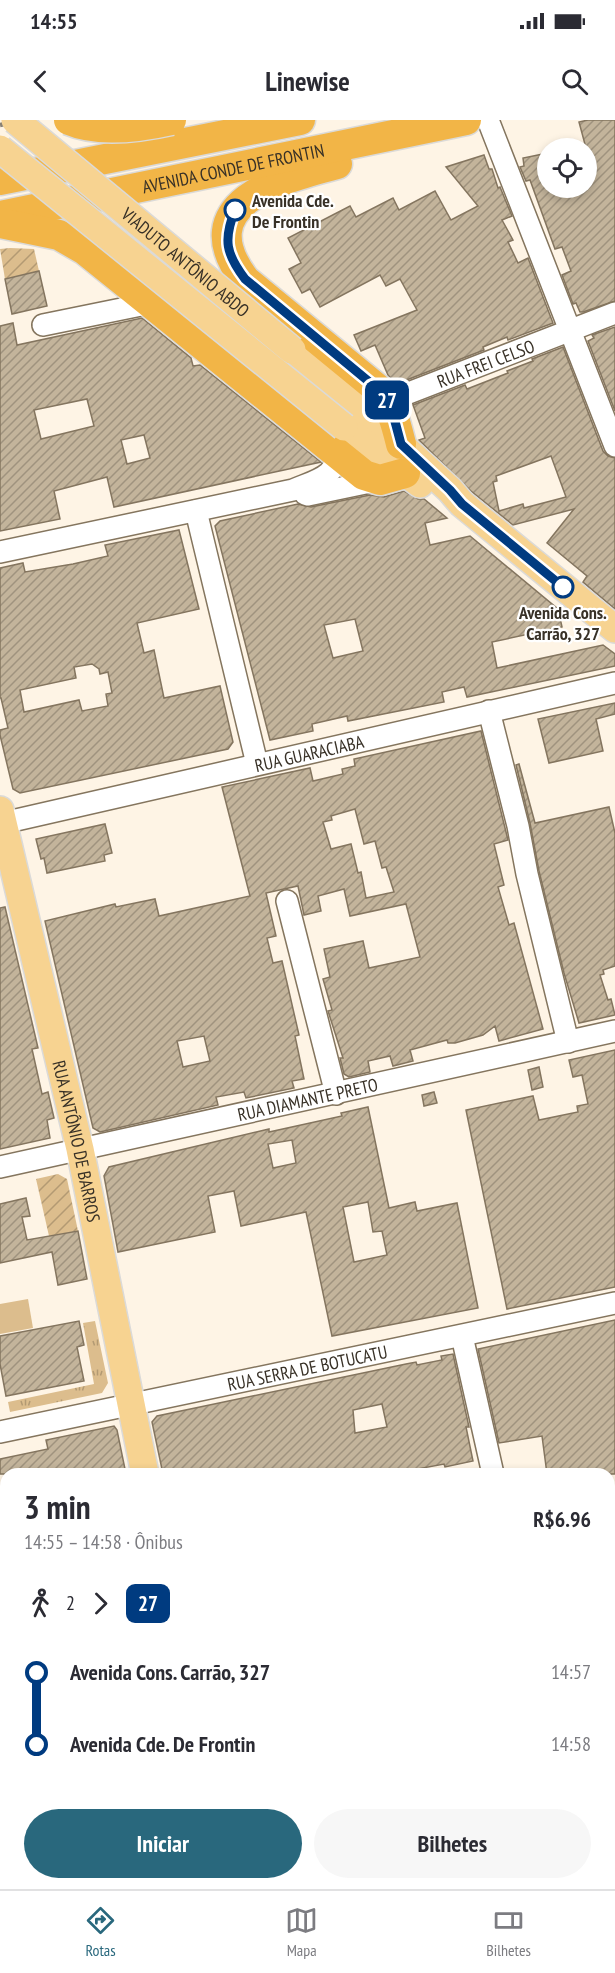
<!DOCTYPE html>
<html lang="pt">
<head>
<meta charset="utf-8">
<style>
  body { margin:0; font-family:"PT Sans Narrow",sans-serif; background:#f7f7f7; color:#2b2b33; height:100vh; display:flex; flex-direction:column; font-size:22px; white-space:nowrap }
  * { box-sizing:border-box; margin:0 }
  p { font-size:20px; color:#7c7c81 }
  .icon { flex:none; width:33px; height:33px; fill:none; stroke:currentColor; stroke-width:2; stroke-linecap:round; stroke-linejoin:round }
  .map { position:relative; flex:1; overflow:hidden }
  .side { position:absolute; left:0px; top:1348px; width:615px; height:422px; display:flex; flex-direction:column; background:#fff; border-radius:18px 18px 0 0; box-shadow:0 3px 9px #0003 }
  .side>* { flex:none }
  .badge { padding:0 12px; border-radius:9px; font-size:21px; line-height:39px }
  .controls { position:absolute; left:537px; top:18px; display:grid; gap:12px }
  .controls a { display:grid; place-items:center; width:60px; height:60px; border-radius:50%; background:#fff; box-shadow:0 3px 9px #0003; font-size:30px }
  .map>.badge { position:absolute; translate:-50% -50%; box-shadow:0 0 0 3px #fff }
  .legs { display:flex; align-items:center; gap:9px; height:66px; padding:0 24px; font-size:20px }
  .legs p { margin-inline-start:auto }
  .head { display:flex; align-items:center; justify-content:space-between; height:102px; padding:0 24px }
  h1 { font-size:33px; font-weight:600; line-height:45px }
  .action { display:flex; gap:12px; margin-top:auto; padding:12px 24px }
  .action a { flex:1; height:69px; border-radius:36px; background:#29687d; color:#fff; font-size:24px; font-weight:600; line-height:69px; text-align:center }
  .action a+a { background:#f7f7f7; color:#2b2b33 }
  ul { padding:0 24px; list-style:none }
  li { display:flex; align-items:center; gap:21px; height:72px; font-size:22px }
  li i { display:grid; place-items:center; width:9px; height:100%; margin:0 8px; background:currentColor }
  li i::after { content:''; width:15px; height:15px; margin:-8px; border:4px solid; border-radius:50%; background:#fff }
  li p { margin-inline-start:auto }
  li:first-child i { background:linear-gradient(#0000 50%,currentColor 0) }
  li:last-child i { background:linear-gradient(currentColor 50%,#0000 0) }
  .status { display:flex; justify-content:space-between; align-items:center; height:42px; padding:0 30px; background:#fff; direction:ltr }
  .status svg { height:16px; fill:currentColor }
  header { display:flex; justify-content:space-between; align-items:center; height:78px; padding:0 24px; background:#fff; font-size:27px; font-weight:600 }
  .dock { display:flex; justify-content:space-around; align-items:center; height:84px; border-top:2px solid #e1e1e2; background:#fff; font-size:16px; color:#7c7c81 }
  .dock a { display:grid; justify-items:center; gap:3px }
  .dock .current { color:#29687d }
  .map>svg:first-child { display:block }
  .grass { fill:url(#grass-tufts) }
  .garden { fill:url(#garden-furrows) }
  .pitch { fill:#dcbd8d }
  .building { fill:url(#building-hatch); stroke:#84755f; stroke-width:1.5; fill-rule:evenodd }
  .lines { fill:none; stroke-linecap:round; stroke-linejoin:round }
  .minor-casing { stroke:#84755e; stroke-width:24 }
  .major-casing { stroke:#dbdad8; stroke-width:30 }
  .highway-casing { stroke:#dbdad8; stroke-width:33 }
  .minor { stroke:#fff; stroke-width:21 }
  .major { stroke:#f7d391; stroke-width:27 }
  .highway { stroke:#f2b547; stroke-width:30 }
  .rail { stroke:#898175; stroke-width:4.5; stroke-dasharray:8 8; stroke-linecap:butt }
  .major-bridge-casing { stroke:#dbdad8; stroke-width:30; stroke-linecap:butt }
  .highway-bridge-casing { stroke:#dbdad8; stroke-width:33; stroke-linecap:butt }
  .major-bridge { stroke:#f7d391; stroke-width:27 }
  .highway-bridge { stroke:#f2b547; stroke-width:30 }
  .line-1-casing { stroke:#fff; stroke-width:14 }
  .line-1 { stroke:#003b80; stroke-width:9 }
  .stop-1-dot { fill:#fff; stroke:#003b80; stroke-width:3 }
  .labels { text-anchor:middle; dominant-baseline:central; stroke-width:4.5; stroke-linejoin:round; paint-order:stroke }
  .street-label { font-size:18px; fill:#383127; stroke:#fff }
  .stop-label { font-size:18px; font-weight:bold; fill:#383127; stroke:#fff; text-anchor:start }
</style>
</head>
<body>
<div class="status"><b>14:55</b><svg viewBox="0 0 49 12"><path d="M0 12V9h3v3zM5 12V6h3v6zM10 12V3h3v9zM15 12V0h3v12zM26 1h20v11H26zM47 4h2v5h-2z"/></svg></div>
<header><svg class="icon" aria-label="back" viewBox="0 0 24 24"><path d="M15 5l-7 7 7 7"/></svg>Linewise<svg class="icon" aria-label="search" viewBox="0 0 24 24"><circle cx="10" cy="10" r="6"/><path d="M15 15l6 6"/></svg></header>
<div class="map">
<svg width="615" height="1769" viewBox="0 0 615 1769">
  <defs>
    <pattern id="grass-tufts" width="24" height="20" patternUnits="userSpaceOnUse" patternTransform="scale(1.5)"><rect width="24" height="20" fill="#dcbd8d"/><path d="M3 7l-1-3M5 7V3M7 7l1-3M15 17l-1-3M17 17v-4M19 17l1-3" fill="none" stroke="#b39a73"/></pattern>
    <pattern id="garden-furrows" width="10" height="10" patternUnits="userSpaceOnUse" patternTransform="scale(1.5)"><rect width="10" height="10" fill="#dcbd8d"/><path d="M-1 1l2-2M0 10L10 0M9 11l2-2" fill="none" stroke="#b39a73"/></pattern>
    <pattern id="building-hatch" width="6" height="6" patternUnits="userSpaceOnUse" patternTransform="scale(1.5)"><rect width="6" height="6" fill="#c3b49b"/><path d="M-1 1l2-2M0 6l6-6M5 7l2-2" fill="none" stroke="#9f937e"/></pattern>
  </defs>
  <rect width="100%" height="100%" fill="#fef4e5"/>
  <!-- grass -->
  <polygon class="grass" points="95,1201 108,1263 102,1273 10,1292 8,1282 94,1264 83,1203"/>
  <!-- garden -->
  <g class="garden">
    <polygon points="10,128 34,129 39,151 5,159 0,129"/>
    <polygon points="58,1054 67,1059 78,1111 49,1116 36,1059"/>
  </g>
  <!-- pitch -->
  <polygon class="pitch" points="28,1179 33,1208 0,1214 0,1184"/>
  <!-- building -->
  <g class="building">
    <polygon points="588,0 615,0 615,181 583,192 580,192 576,183 573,184 562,155 571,151 562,127 555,129 530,60 526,61 520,47 524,46 523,38 548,33 548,68 586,68 586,28 579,2"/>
    <polygon points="484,35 489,49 492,49 498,68 500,67 512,96 502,100 513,120 508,122 518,143 528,138 553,203 508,220 507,217 483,227 484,230 396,264 388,255 375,225 361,231 354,215 417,190 400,159 386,166 380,155 320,187 310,169 302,173 289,149 301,143 288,118 350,86 356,97 393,78 399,90 435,71 451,100 478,86 446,47"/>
    <polygon points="39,151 47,186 12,194 5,159"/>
    <path d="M142 198 191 238 193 246 200 245 321 342 114 387 107 357 54 371 60 399 0 411V206L13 203 17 225ZM87 279 94 306 41 319 34 290ZM144 315 150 338 127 344 121 320Z"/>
    <polygon points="615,207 615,291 588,221 594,218 592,215"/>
    <path d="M563 227 603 331 608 336 615 338V489L583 462 587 456 547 423 574 389 513 405 471 371 419 320 425 318 413 285 465 265 467 269 508 253 507 251 533 241 532 239ZM551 336 566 377 524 388 523 384 499 391 493 362 497 361 496 356Z"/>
    <path d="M404 371 418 379H424L447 398 425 403 430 425 470 416 558 489 562 507 492 522 497 548 603 525 615 534V546L467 577 464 567 442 572 444 582 348 601 347 596 312 604 313 611 270 620 215 406 220 401 298 384 311 387 370 375 384 377ZM355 499 363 531 333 538 324 505Z"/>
    <path d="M179 410 199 489 137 503 144 533 154 530 164 578 220 566 233 622 228 629 20 673 13 669 0 615V610L8 608 1 578H0V448L23 443 25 452 73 444 108 436 105 425ZM92 544 99 549 100 554 108 552 112 573 106 574 108 586 82 591 79 580 24 592 20 570 76 558 74 547Z"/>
    <polygon points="615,583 615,594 596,599 603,631 549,643 538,599"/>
    <path d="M481 611 508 720 494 724 504 765 498 767 509 805 514 803 543 909 499 921 495 906 483 915 455 923H448L447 920 410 930 413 941 393 946 390 936 368 941 370 952 349 957 344 954 340 938H343L328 891 332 890 323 859 330 857 324 829 363 821 369 848 420 837 406 784 350 796 344 769 318 776 321 791 304 795 298 766 284 769 266 773 276 816 267 818 273 843 282 841 299 915 295 916 304 959 292 961 294 968 246 978 244 972 216 977 218 985 100 1012 93 1008 45 801 115 784 116 787 155 779 159 796 250 776 222 667 310 648 313 661 343 654 342 649 355 646 354 639ZM355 689 364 724 375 721 382 748 386 747 394 772 366 778 361 752 358 753 351 724 331 729 323 702 332 700 331 696ZM204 916 210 941 183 947 177 921Z"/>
    <polygon points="519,644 535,703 609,687 615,713 615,846 603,850 604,854 600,855 608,880 611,879 615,895 579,903 564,853 539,751 530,703 516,645"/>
    <polygon points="105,704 112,733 104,735 105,741 47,753 44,738 41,739 36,719"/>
    <polygon points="5,787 38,928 32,929 42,974 48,972 54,998 47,1000 50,1018 0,1029 0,788"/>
    <polygon points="615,930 615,1167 507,1189 466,990 533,976 539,1000 578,992 577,986 588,984 582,955 573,957 569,940"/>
    <polygon points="539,947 543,967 532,970 528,950"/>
    <polygon points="434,972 437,983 424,986 422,975"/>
    <path d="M368 987 389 1088 415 1082 417 1091 457 1083 478 1188 332 1216 306 1092 241 1106 234 1071 208 1076 215 1112 118 1132 104 1056 109 1047 269 1009V1012L342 996 341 993ZM292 1020 296 1043 273 1048 268 1024ZM368 1082 373 1112 382 1111 387 1135 354 1142 343 1087Z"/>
    <polygon points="26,1078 30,1096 22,1097 27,1120 78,1111 87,1159 58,1165 52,1132 0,1143 0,1084"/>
    <polygon points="615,1200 615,1354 577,1354 576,1350 547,1354 542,1316 499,1323 478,1229"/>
    <polygon points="79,1201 84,1225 77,1227 84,1261 6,1276 0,1244 0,1216"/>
    <path d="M453 1234 469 1307H466L473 1341 445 1347 444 1344 417 1349V1352L409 1354H241V1353L163 1354 152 1302 157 1296 406 1244 416 1242 417 1245 442 1240 441 1236ZM382 1284 387 1307 355 1313 353 1290Z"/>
    <polygon points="114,1306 117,1310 126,1354 0,1354 0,1339 48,1329 46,1320"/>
  </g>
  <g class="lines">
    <!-- minor casing -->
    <g class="minor-casing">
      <g id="minor">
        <polyline points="488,0 615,326"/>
        <polyline points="43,205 151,183"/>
        <path id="s1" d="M373 284 388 281 615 193"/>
        <polyline points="305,374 308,375 380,360"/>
        <polyline points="196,391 257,644"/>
        <path d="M0 432 293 370C322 358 334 358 343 325"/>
        <polyline points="489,591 518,706 527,754 568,922"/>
        <path id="s2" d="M3 703 615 563"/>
        <polyline points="287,781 336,974"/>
        <path id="s3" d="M0 1047 615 911"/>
        <polyline points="462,1216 493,1354"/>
        <path id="s4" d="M0 1312 615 1183"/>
        <polyline points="0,1444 6,1443"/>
        <polyline points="609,1515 615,1513"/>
        <polyline points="0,1578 6,1576"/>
        <polyline points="609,1716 615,1715"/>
        <polyline points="24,1764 26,1769"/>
        <polyline points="410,1764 416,1769"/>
        <polyline points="120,1769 123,1764"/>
        <polyline points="372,1769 392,1764"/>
      </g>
    </g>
    <!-- major casing -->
    <g class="major-casing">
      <g id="major">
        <polyline points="292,230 377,303 450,370 462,384 615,509"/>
        <polyline points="344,307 420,364"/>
        <path id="s5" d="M0 690 80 1029 145 1354"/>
        <polyline points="270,1764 272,1769"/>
      </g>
    </g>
    <!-- highway casing -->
    <g class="highway-casing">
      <g id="highway">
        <path d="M337 44C280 59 187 83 245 160L379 270C392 287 396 304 401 324"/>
        <polyline points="0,60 300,0"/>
        <path id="s6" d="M0 96 466 0"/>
        <polyline points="0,103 59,115 85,130 364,355 380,360 405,353"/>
      </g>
    </g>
    <!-- minor -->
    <use href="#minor" class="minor"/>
    <!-- major -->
    <use href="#major" class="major"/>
    <!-- highway -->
    <use href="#highway" class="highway"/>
    <!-- rail -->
    <polyline class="rail" points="0,5 22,0"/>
    <!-- major-bridge casing -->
    <g class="major-bridge-casing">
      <g id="major-bridge">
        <path id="s7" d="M15 0 292 230"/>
        <polyline points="0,29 344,307"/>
      </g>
    </g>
    <!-- highway-bridge casing -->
    <g class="highway-bridge-casing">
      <path id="highway-bridge" d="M69 0C99 13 140 7 171 0"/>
    </g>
    <!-- major-bridge -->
    <use href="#major-bridge" class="major-bridge"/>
    <!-- highway-bridge -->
    <use href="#highway-bridge" class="highway-bridge"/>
  </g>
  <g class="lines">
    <!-- line-1 casing -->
    <g class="line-1-casing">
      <path id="line-1" d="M235 90C223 120 226 134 245 159L379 270 388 281 393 294 401 324 450 370 462 384 563 467"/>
    </g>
    <!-- line-1 -->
    <use href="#line-1" class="line-1"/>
  </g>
  <!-- markers -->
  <g class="stop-1-dot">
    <circle cx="235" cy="90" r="10"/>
    <circle cx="563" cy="467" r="10"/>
  </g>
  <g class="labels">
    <!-- street labels -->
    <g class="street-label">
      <text stroke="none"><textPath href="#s6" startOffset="238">AVENIDA CONDE DE FRONTIN</textPath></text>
      <text stroke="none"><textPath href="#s7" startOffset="222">VIADUTO ANTÔNIO ABDO</textPath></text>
      <text stroke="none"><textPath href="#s1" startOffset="120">RUA FREI CELSO</textPath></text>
      <text stroke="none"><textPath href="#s2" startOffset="314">RUA GUARACIABA</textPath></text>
      <text stroke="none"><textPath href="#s3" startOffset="315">RUA DIAMANTE PRETO</textPath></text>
      <text stroke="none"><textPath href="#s5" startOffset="340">RUA ANTÔNIO DE BARROS</textPath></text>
      <text stroke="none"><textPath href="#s4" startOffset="314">RUA SERRA DE BOTUCATU</textPath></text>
    </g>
    <!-- stop labels -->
    <g class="stop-label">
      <text x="252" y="80">Avenida Cde.<tspan x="252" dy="21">De Frontin</tspan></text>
      <text x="563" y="492" text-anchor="middle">Avenida Cons.<tspan x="563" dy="21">Carrão, 327</tspan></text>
    </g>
  </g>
</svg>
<div class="controls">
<a><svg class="icon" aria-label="locate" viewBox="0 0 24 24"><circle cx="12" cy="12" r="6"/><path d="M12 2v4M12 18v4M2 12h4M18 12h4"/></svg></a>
</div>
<b class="badge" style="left:387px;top:280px;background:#003b80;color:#fff">27</b>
<section class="side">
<div class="head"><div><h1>3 min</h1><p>14:55 – 14:58 · Ônibus</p></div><b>R$6.96</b></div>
<div class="legs"><svg class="icon" aria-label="walk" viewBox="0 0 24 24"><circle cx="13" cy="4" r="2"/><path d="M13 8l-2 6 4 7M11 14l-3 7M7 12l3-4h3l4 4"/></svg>2<svg class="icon" aria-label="forward" viewBox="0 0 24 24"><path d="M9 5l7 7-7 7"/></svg><b class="badge" style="background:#003b80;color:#fff">27</b></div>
<ul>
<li><i style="color:#003b80"></i><b>Avenida Cons. Carrão, 327</b><p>14:57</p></li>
<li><i style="color:#003b80"></i><b>Avenida Cde. De Frontin</b><p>14:58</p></li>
</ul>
<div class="action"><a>Iniciar</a><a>Bilhetes</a></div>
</section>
</div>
<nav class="dock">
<a class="current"><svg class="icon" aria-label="directions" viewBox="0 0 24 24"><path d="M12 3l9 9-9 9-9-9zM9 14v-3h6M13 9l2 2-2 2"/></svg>Rotas</a>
<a><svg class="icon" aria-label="map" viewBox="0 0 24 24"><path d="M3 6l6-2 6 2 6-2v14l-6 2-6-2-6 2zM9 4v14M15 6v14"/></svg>Mapa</a>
<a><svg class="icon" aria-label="tickets" viewBox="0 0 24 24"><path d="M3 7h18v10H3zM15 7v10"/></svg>Bilhetes</a>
</nav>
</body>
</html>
